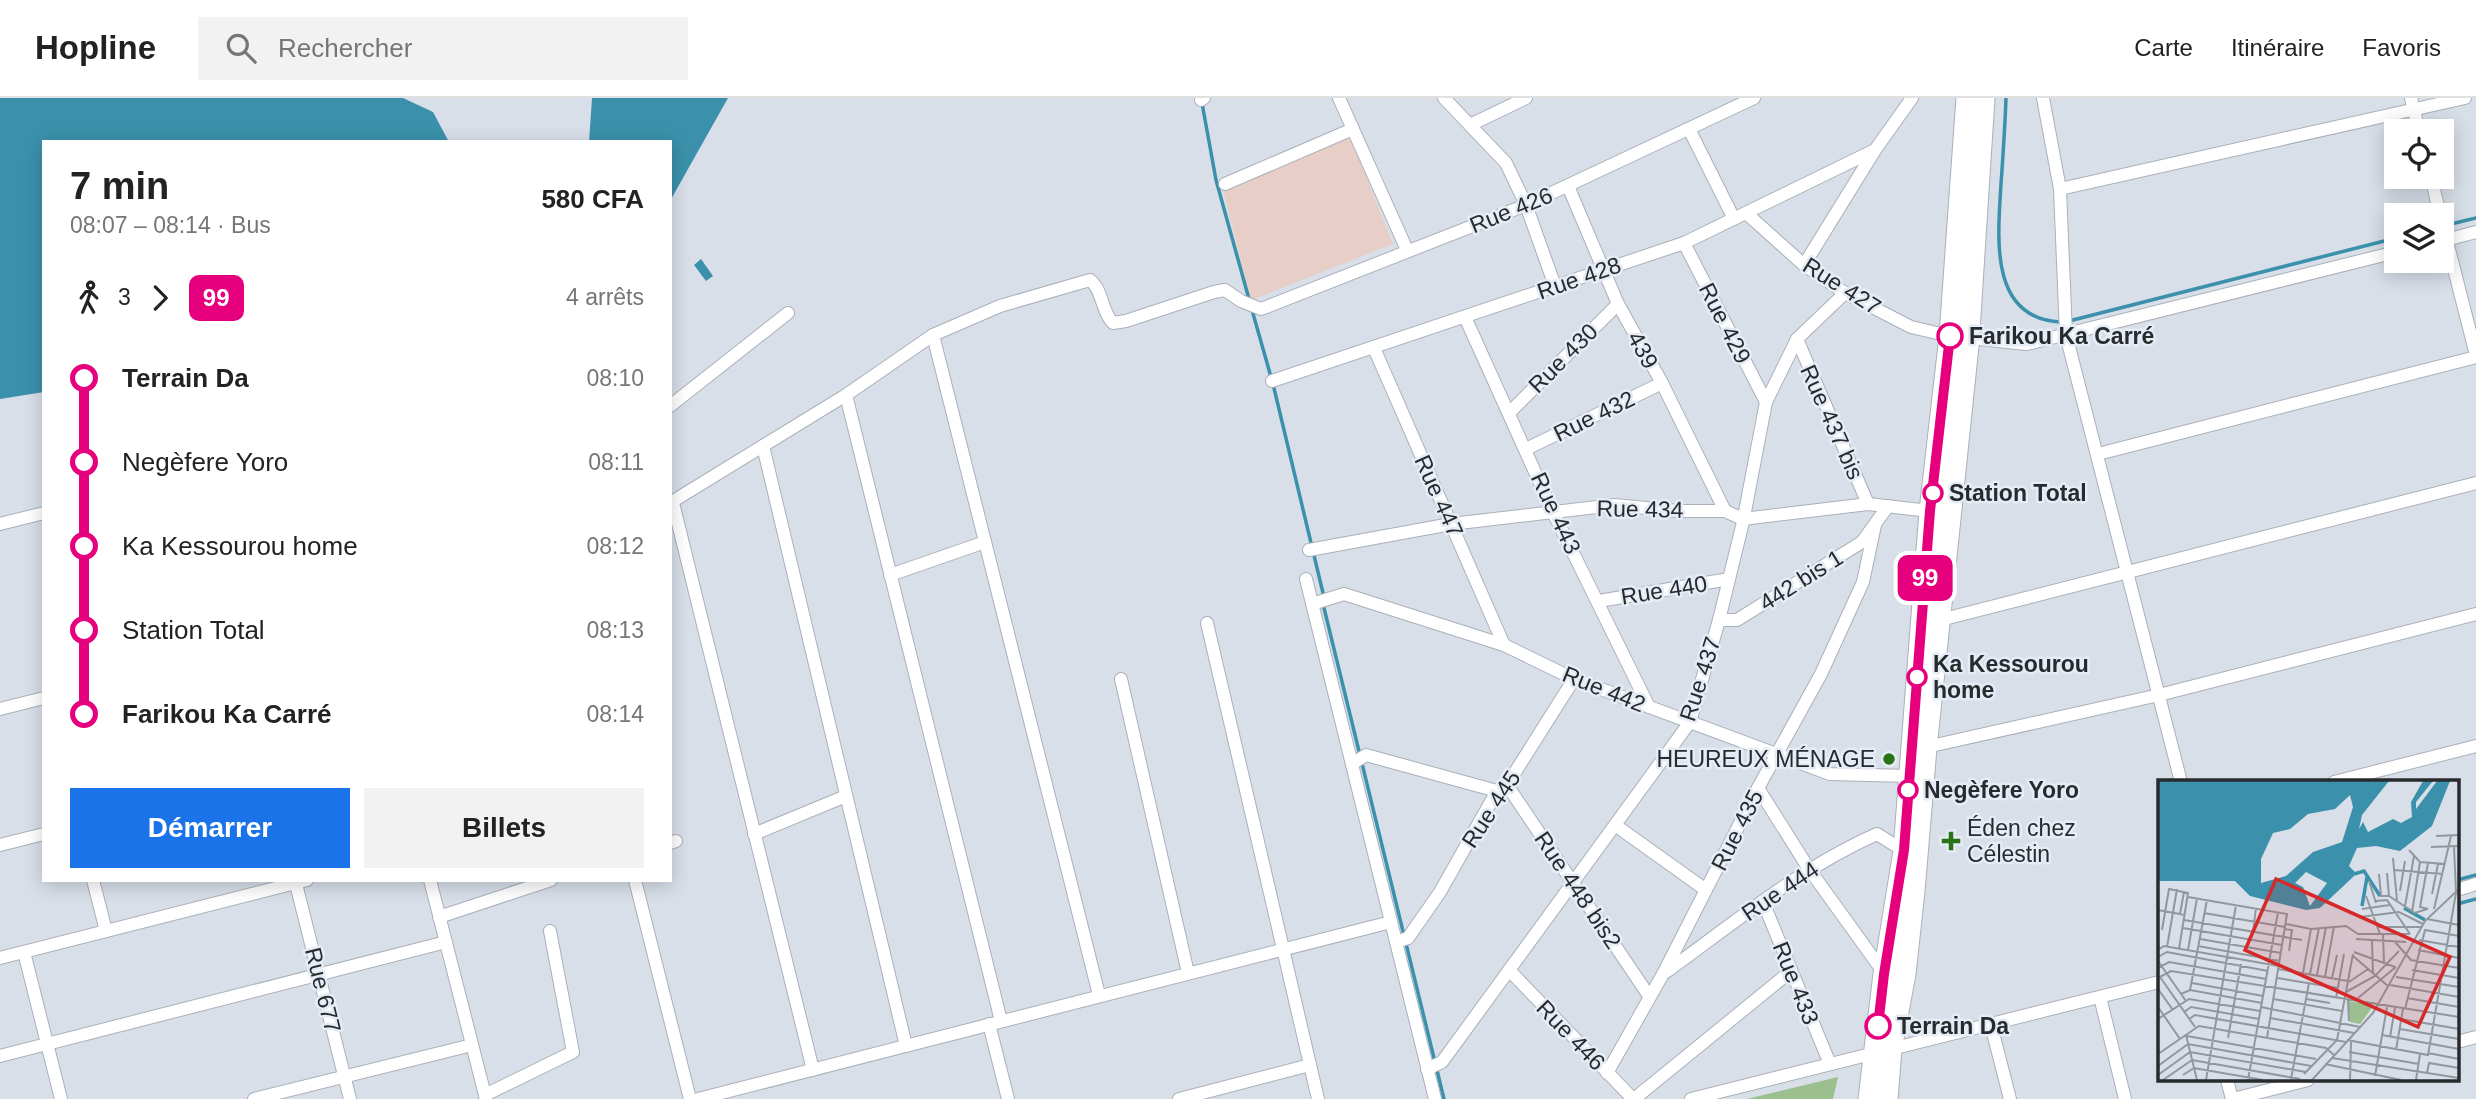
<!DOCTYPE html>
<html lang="fr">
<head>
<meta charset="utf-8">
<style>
  body { margin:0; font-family:Arial,sans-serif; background:#f2f2f2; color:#222; height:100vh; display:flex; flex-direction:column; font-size:26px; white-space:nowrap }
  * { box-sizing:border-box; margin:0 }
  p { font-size:23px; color:#767676 }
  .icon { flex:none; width:38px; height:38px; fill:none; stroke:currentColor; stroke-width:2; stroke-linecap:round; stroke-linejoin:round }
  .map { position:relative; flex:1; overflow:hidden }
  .sheet { position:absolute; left:42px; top:42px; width:630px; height:742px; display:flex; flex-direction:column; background:#fff; border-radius:0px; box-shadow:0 4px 18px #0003 }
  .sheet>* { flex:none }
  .badge { padding:0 14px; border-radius:10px; font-size:24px; line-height:46px }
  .buttons { position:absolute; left:2384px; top:21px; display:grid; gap:14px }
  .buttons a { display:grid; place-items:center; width:70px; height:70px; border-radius:0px; background:#fff; box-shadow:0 4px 18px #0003; font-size:35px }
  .map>.badge { position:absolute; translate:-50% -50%; box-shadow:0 0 0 4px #fff }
  .legs { display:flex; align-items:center; gap:10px; height:77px; padding:0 28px; font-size:23px }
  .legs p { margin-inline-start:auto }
  .head { display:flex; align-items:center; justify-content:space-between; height:119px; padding:0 28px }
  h1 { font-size:38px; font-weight:800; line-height:52px }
  .action { display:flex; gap:14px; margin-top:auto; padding:14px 28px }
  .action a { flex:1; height:80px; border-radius:0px; background:#1a73e8; color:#fff; font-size:28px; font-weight:800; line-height:80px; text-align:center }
  .action a+a { background:#f2f2f2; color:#222 }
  ul { padding:0 28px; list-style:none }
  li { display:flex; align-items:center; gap:24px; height:84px; font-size:26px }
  li i { display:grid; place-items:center; width:10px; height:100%; margin:0 9px; background:currentColor }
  li i::after { content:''; width:18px; height:18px; margin:-9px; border:5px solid; border-radius:50%; background:#fff }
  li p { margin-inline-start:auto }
  li:first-child i { background:linear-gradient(#0000 50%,currentColor 0) }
  li:last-child i { background:linear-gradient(currentColor 50%,#0000 0) }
  header { display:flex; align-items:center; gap:42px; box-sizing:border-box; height:98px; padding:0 35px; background:#fff; border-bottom:2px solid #e0e0e0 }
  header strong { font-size:33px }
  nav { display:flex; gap:38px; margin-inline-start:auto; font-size:24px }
  .search { width:490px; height:63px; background:#f2f2f2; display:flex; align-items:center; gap:18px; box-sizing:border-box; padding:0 24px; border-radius:0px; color:#767676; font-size:26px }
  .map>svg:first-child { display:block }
  .education { fill:#e7cec6 }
  .green { fill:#9cbf90 }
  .water { fill:#3b91ab }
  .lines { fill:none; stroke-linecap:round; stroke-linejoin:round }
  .stream { stroke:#3b91ab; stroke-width:3.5 }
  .street-casing { stroke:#aab0ba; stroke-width:14 }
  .primary-casing { stroke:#aab0ba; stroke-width:23 }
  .street { stroke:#fff; stroke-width:12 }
  .primary { stroke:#fff; stroke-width:21 }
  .line-1-casing { stroke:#fff; stroke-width:16 }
  .line-1 { stroke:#e6007e; stroke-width:10 }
  .stop-1-dot { fill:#fff; stroke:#e6007e; stroke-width:3.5 }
  .poi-dot { fill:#297316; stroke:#e5ecf6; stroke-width:2.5 }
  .labels { text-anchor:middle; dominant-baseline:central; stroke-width:5; stroke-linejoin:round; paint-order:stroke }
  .street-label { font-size:23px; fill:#282b2e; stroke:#e5ecf6 }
  .stop-label { font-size:23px; font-weight:bold; fill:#282b2e; stroke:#e5ecf6; text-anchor:start }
  .poi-label { font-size:23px; fill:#282b2e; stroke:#e5ecf6; text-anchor:end }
  .inset-river { fill:none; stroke:#3b91ab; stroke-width:3.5 }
  .inset-road { fill:none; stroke:#92979e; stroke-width:2 }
  .view { fill:#d62828; fill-opacity:0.15; stroke:#d62828; stroke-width:3.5 }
  .inset-edge { fill:none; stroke:#282b2e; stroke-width:3.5 }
</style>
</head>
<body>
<header>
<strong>Hopline</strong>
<div class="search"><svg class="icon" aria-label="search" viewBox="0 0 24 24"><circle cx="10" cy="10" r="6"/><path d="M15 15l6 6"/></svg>Rechercher</div>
<nav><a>Carte</a><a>Itinéraire</a><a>Favoris</a></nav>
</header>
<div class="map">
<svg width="2476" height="1001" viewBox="0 0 2476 1001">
  <rect width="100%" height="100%" fill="#d8dfe9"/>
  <!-- education -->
  <polygon class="education" points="1350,38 1393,146 1251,202 1223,92"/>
  <!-- green -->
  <polygon class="green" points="1838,979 1833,1001 1747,1001"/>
  <!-- water -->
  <g class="water">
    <polygon points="0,0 403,0 433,14 449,44 44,44 44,294 0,301"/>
    <polygon points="592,0 728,0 670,103 670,44 589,44"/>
    <polygon points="701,161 713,178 706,183 694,167"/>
  </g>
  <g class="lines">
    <!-- stream -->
    <g class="stream">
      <path d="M2006 0C2005 29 2003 58 2001 86 1998 138 1988 221 2061 224"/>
      <polyline points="1202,5 1216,82 1249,201"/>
      <polyline points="2447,127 2476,120"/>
      <polyline points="1252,212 1271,279"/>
      <polyline points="2069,223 2396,140"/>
      <polyline points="1273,286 1323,495"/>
      <polyline points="1324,510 1444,1001"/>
      <polyline points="2457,782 2476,777"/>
      <polyline points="2457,806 2476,801"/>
    </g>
    <!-- street casing -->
    <g class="street-casing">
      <g id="street">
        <polyline points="1339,0 1407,152"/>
        <polyline points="1444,0 1506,65 1526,107 1555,188"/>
        <polyline points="2043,0 2060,91 2066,237 2181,684"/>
        <polyline points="2411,0 2419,33"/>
        <polyline points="1201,2 1204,0"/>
        <polyline points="1470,27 1526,0"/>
        <polyline points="1689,31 1734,121"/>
        <polyline points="2431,79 2440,117"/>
        <polyline points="1225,86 1353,31"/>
        <polyline points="1568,88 1618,206 1662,285 1725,413"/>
        <polyline points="2060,91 2465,0"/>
        <polyline points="1746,115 1804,167 1845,195 1911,229 1950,238 2027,246 2396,154"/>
        <polyline points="2441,120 2476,257"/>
        <polyline points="2442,143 2476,134"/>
        <polyline points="1684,145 1766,304"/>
        <polyline points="1804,167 1875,52 1912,0"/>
        <polyline points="1465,219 1553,414 1649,609"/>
        <polyline points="933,237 1099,897"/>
        <polyline points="1797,241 1868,406"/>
        <polyline points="1374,250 1504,547"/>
        <polyline points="1272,283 1684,145 1875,52"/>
        <polyline points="846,297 1001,923"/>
        <polyline points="670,308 788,215"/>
        <polyline points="1509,315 1618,206"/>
        <polyline points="763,348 906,948"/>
        <polyline points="1526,351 1662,285"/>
        <polyline points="2098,356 2476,259"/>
        <path d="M670 405 846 297 933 237 1000 208 1090 182C1103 192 1101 213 1113 225L1126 223 1214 194 1225 192 1241 203 1261 211 1526 107 1754 0"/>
        <polyline points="673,405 813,972"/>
        <polyline points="0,426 44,415"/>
        <polyline points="1309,452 1451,426 1614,407 1678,413 1725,413 1743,421 1868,406 1930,413"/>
        <polyline points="890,477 985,444"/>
        <polyline points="1306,481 1435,1001"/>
        <polyline points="1599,503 1729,481"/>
        <polyline points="1312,506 1344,496 1504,547 1574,581 1830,676 1909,678"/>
        <polyline points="1719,522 1737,522 1862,444 1888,408"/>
        <polyline points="1940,522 2476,385"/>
        <polyline points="1207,525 1318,1001"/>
        <polyline points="1121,581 1188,875"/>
        <polyline points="0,611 44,600"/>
        <polyline points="1922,650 2159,597 2476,516"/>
        <polyline points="1352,666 1366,657 1497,693"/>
        <polyline points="2334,684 2476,648"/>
        <polyline points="1507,687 1649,898"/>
        <polyline points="1758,690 1809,771 1884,875"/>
        <polyline points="1615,727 1706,792"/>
        <polyline points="754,736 846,698"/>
        <polyline points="670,745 676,743"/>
        <polyline points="0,747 44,736"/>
        <polyline points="93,782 106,833"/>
        <polyline points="295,782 350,1001"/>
        <polyline points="430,782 486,1001"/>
        <polyline points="635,782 690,1001"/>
        <polyline points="2457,792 2476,786"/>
        <polyline points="1763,804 1830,966"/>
        <polyline points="439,819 551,782"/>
        <polyline points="1396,844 1408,840 1440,794 1497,693 1507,687 1574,581"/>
        <polyline points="24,854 61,1001"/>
        <polyline points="0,860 307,782"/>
        <polyline points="1509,872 1633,1001"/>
        <path d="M1666 874C1734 825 1800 770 1877 736L1904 753"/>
        <polyline points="2100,899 2125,1001"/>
        <polyline points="989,926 1008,1001"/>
        <polyline points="1991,927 2010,1001"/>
        <polyline points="2457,944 2476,939"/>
        <polyline points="0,958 446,844"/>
        <polyline points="1427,971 1442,964 1690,624 1719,522 1743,424 1766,304 1797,241 1845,195"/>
        <polyline points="1607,975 1663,876 1758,690 1821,576 1863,484 1875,427"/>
        <polyline points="2227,982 2232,1001"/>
        <polyline points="485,997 573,954 550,833"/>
        <polyline points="254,1001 472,947"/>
        <polyline points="698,1001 1391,824"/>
        <polyline points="1179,1001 1310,967"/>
        <polyline points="1634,1001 1791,873"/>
        <polyline points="1691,1001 2159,884"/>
        <polyline points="2233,1001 2308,982"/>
      </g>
    </g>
    <!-- primary casing -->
    <g class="primary-casing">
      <g id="primary">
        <polyline points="1869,1001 1884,876 1904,753 1930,413 1950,238 1967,0"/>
        <polyline points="1887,1001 1891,951 1905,876 1914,793 1926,650 1968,248 1984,0"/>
      </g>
    </g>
    <!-- street -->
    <use href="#street" class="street"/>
    <!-- primary -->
    <use href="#primary" class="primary"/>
  </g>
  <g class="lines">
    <!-- line-1 casing -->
    <g class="line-1-casing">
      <polyline id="line-1" points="1878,928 1884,876 1904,752 1930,413 1950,238"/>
    </g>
    <!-- line-1 -->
    <use href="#line-1" class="line-1"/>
  </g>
  <!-- markers -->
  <g class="stop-1-dot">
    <circle cx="1950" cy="238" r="12"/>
    <circle cx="1933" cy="395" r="9"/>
    <circle cx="1917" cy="579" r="9"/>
    <circle cx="1908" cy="692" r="9"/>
    <circle cx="1878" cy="928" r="12"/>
  </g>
  <g class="poi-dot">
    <circle cx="1889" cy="661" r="7"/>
    <path d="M1947.5 732.5h7v7h7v7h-7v7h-7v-7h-7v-7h7z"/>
  </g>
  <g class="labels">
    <!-- street labels -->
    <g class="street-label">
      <text transform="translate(1511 112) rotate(-22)">Rue 426</text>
      <text transform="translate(1579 180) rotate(-19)">Rue 428</text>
      <text transform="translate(1842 188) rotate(32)">Rue 427</text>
      <text transform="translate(1725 225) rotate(63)">Rue 429</text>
      <text transform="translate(1643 252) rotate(61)">439</text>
      <text transform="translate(1563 260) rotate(-45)">Rue 430</text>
      <text transform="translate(1594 318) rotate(-26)">Rue 432</text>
      <text transform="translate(1832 324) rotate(66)">Rue 437 bis</text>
      <text transform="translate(1439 398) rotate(66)">Rue 447</text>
      <text transform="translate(1640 411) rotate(1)">Rue 434</text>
      <text transform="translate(1556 415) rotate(65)">Rue 443</text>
      <text transform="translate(1801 482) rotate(-32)">442 bis 1</text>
      <text transform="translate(1664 492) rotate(-9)">Rue 440</text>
      <text transform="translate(1700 581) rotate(-72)">Rue 437</text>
      <text transform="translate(1604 591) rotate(22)">Rue 442</text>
      <text transform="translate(1491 711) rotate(-57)">Rue 445</text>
      <text transform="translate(1737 732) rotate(-63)">Rue 435</text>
      <text transform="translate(1578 792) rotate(56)">Rue 448 bis2</text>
      <text transform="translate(1780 793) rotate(-34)">Rue 444</text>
      <text transform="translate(1796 885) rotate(68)">Rue 433</text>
      <text transform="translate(323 892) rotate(76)">Rue 677</text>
      <text transform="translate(1571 937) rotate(46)">Rue 446</text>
    </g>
    <!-- stop labels -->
    <g class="stop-label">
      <text x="1969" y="238">Farikou Ka Carré</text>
      <text x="1949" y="395">Station Total</text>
      <text x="1933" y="566">Ka Kessourou<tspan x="1933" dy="26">home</tspan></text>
      <text x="1924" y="692">Negèfere Yoro</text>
      <text x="1897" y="928">Terrain Da</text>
    </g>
    <!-- poi labels -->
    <g class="poi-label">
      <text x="1875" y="661">HEUREUX MÉNAGE</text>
      <text x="1967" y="730" text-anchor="start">Éden chez<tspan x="1967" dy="26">Célestin</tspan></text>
    </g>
  </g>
  <!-- overview -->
  <g transform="translate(2158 682)">
    <rect width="301" height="301" fill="#d8dfe9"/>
    <path d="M190 221 216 225 202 244 192 242Z" fill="#9cbf90"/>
    <path d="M0 1H231L204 35 201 49 205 42 210 52 235 39 243 43 254 37 253 22 265 1H275L258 22V29L279 1H292L274 46 242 71 218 66 199 68 191 86 198 93 195 97 162 128 148 130 92 116 77 101H0ZM192 15 195 27 184 62 155 72 128 96 103 103V79L115 53 132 49 150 34 177 29ZM148 92 169 103 152 126 145 107 137 103Z" fill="#3b91ab" fill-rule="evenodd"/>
    <path class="inset-river" d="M196 94 206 91 222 116M204 126 209 97M246 128 267 140"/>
    <path class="inset-road" d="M278 56 301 55M273 67 301 66M251 70 262 82 287 84M235 78 239 120M270 83 262 127 270 129M236 90 285 94M229 93 231 116 257 133 269 129M221 94 223 116H231M211 101 218 123M242 111 247 81M274 114 280 84M208 116 222 154M30 117 129 134 109 258M218 121 229 120 252 154M247 126 256 76M204 129 232 125M276 129 293 56M0 130 27 135M254 132 262 82M46 133 127 147M22 134 26 112M202 137 241 132 265 144M269 139 301 145M26 140 144 160M128 144 153 149 188 146 200 154H252M220 147H264M25 148 124 165M127 149 134 150 131 171M4 150 11 109 30 113 21 169M95 152 98 128M225 155 226 182M42 159 123 173M198 159 248 162M261 160 301 167M214 161 215 194M237 162 253 180 301 188M40 166 122 181M9 167 19 109M0 170 6 166 121 186M30 170 39 118M260 170 301 178M196 172 237 187M195 176 230 206M0 177 9 172 110 191M0 181 28 221M0 188 11 182 108 199M120 189 190 201M254 190 301 198M145 193 153 149M152 194 161 148M159 195 168 147M2 197 37 247M167 197 176 146M238 197 301 207M0 198 13 191 301 237M119 198 180 208M174 198 179 175M191 202 210 189M34 203 105 216M232 205 301 217M0 209 15 230M32 210 49 120M188 212 217 196 241 171M23 214 32 210 104 223M178 218 186 174M200 218 238 187M249 218 301 227M115 219 184 231M148 219 172 223M190 220 191 241M0 227 22 259M103 227 202 247M247 229 267 150 301 156M26 232 33 227 101 239M112 238 196 253M0 239 31 219 102 231M31 239 37 235 188 262M243 239 301 249M242 249 301 259M28 255 39 300M224 255 301 269M29 256 158 279M232 257 237 228M70 258 83 184M189 260 270 275 298 113 296 66M238 270 245 229M191 272 261 284M270 273 301 279M0 274 41 246 168 268 176 275M174 278 301 298M167 284 243 300M0 286 30 264 153 286M269 293 271 283 301 288M146 294 179 260 195 174M0 295 32 272 148 292M25 295 36 288 105 300M217 296 229 227M133 299 151 203M5 300 34 280 142 299M48 300 78 125M90 300 120 132M154 300 215 233 267 141 301 109M192 300 193 262M258 300 262 274"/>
    <path class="view" d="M118 99 292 177 260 247 87 170Z"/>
    <rect width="301" height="301" class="inset-edge"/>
  </g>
</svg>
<div class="buttons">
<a><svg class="icon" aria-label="locate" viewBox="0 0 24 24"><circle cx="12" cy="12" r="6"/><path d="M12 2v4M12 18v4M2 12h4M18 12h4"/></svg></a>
<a><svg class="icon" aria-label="layers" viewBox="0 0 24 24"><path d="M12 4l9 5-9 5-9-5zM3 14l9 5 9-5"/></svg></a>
</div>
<b class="badge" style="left:1925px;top:480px;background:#e6007e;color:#fff">99</b>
<section class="sheet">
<div class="head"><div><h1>7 min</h1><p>08:07 – 08:14 · Bus</p></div><b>580 CFA</b></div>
<div class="legs"><svg class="icon" aria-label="walk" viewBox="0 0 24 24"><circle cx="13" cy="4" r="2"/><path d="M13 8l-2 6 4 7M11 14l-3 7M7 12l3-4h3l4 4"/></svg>3<svg class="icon" aria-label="forward" viewBox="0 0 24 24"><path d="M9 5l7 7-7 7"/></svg><b class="badge" style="background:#e6007e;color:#fff">99</b><p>4 arrêts</p></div>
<ul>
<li><i style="color:#e6007e"></i><b>Terrain Da</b><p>08:10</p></li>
<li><i style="color:#e6007e"></i><span>Negèfere Yoro</span><p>08:11</p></li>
<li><i style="color:#e6007e"></i><span>Ka Kessourou home</span><p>08:12</p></li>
<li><i style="color:#e6007e"></i><span>Station Total</span><p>08:13</p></li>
<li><i style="color:#e6007e"></i><b>Farikou Ka Carré</b><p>08:14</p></li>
</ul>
<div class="action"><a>Démarrer</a><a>Billets</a></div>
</section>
</div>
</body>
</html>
